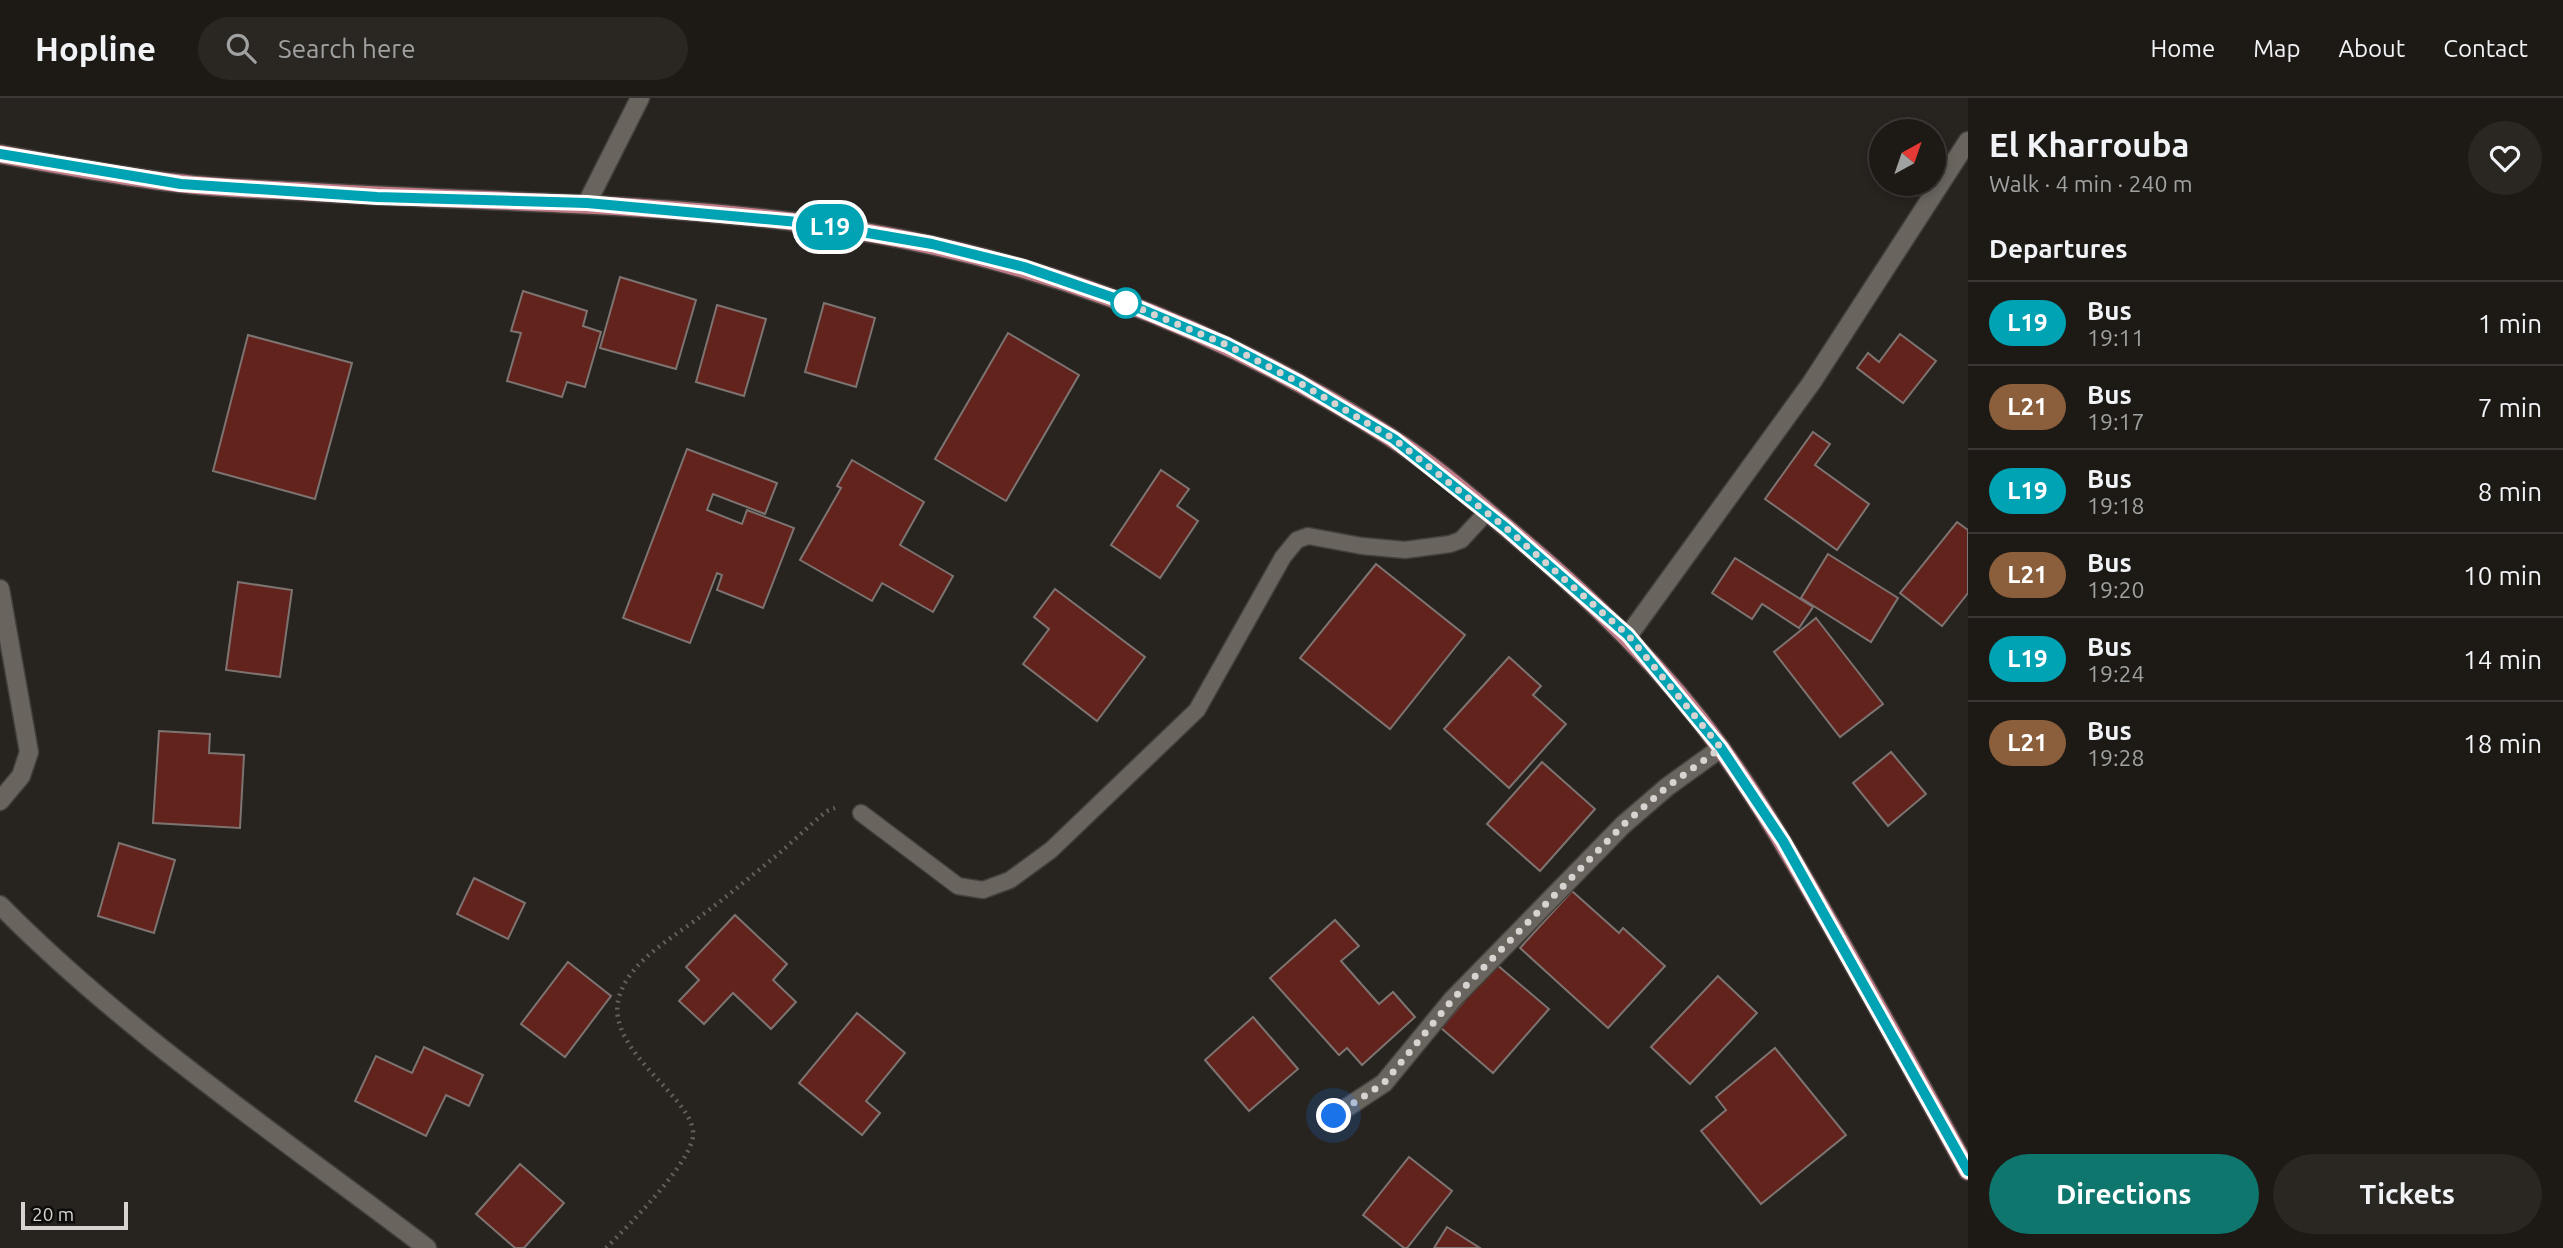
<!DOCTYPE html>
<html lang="en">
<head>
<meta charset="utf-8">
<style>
  body { margin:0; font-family:Ubuntu,sans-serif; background:#2a2723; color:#f1f3f6; height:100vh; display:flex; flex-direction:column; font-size:26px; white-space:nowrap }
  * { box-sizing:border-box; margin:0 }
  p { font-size:23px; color:#a0a1a1 }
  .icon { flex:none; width:38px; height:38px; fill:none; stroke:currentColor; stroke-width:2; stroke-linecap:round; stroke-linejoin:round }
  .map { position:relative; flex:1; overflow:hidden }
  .panel { display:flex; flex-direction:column; background:#1d1a16; width:595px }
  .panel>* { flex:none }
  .badge { padding:0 14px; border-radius:23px; font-size:24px; line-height:46px }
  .needle { width:46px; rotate:40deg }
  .tools { position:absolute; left:1869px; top:21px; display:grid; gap:14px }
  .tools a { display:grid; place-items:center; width:77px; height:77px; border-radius:50%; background:#1d1a16; box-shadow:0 4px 10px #0003,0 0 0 2px #3b3835; font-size:35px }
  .scale { position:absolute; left:21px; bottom:18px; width:107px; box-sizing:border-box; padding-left:7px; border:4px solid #d6d3d0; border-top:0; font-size:19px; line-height:24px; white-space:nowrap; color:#d6d3d0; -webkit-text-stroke:5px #0e0c0a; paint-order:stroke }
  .you { position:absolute; width:35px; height:35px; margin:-18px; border:5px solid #fff; border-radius:50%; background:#1a73e8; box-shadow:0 0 0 10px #1a73e833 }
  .map>.badge { position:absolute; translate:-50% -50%; box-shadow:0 0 0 4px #fff }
  h2 { padding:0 21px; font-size:26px; line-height:63px }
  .round { display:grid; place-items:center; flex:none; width:74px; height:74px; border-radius:37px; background:#2a2723 }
  .headline { display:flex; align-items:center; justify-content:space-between; height:119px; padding:0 21px }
  h1 { font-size:33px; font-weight:700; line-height:52px }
  .cta { display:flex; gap:14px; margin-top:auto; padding:14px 21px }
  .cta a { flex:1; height:80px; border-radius:42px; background:#0f766e; color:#fff; font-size:28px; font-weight:700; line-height:80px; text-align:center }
  .cta a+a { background:#2a2723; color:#f1f3f6 }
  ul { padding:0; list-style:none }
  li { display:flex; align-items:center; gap:21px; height:84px; padding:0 21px; border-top:2px solid #3b3835 }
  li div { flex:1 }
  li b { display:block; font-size:26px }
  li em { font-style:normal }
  li .badge { min-width:77px; font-weight:700; text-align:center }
  header { display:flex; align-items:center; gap:42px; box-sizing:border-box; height:98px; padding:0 35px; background:#1d1a16; border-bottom:2px solid #3b3835 }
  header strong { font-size:33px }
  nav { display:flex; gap:38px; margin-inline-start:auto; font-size:24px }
  .search { width:490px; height:63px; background:#2a2723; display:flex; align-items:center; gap:18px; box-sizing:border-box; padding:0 24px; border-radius:38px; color:#a0a1a1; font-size:26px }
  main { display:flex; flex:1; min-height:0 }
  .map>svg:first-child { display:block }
  .building { fill:#63231d; stroke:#7d7472; stroke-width:2 }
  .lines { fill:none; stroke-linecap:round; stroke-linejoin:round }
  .service-casing { stroke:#43403c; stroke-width:19 }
  .minor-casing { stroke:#43403c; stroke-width:21 }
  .primary-casing { stroke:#43403c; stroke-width:21 }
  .path { stroke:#635f5b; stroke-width:4.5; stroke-dasharray:2 5; stroke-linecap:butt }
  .service { stroke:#69645e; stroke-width:16 }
  .minor { stroke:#69645e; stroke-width:18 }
  .primary { stroke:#c07b86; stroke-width:18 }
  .line-casing { stroke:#fff; stroke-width:16 }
  .line { stroke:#00a3b4; stroke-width:10 }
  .walk { stroke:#d6d3d0; stroke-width:7; stroke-dasharray:0 12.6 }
  .stop-dot { fill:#fff; stroke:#00a3b4; stroke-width:3.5 }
</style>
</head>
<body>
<header>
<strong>Hopline</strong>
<div class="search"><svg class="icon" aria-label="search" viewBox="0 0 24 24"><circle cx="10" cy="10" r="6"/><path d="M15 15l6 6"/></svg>Search here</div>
<nav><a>Home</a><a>Map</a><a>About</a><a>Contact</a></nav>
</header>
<main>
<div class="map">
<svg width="1968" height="1150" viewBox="0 0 1968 1150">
  <rect width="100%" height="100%" fill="#27231e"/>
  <!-- building -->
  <g class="building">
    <polygon points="620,179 696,202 676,271 600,250"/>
    <polygon points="523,193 587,213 583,228 601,234 585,289 567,284 562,299 507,283 521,235 511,233"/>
    <polygon points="824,205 875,220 856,289 805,274"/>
    <polygon points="717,207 766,221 744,298 696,284"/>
    <polygon points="1008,235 1079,277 1006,403 935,361"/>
    <polygon points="1900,236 1936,263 1903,305 1857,270 1868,255 1879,264"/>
    <polygon points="248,237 352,265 315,401 213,373"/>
    <polygon points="1813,334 1830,346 1815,367 1869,406 1837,452 1765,401"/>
    <polygon points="687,351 777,385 765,416 713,396 707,412 742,426 747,412 794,430 763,510 717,492 722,477 717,475 690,545 623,520"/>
    <polygon points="852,362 924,404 900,447 953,478 933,514 882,485 872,503 800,462 841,390 837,388"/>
    <polygon points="1161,372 1189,391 1177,408 1198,423 1160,480 1111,447"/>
    <polygon points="1957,424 1968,432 1968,495 1942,528 1900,495"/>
    <polygon points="1828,456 1898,500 1871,544 1801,500"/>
    <polygon points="1735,460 1813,509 1799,530 1762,506 1752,521 1712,495"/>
    <polygon points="1376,466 1465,537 1390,631 1300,560"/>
    <polygon points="238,484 292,492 280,579 226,572"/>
    <polygon points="1055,491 1145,559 1097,623 1023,566 1049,531 1034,519"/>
    <polygon points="1816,520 1883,606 1840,639 1774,554"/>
    <polygon points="1509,559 1541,588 1533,597 1566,626 1509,690 1444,631"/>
    <polygon points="159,633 210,636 209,655 244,657 240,730 153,725"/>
    <polygon points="1891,654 1926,696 1888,728 1853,685"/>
    <polygon points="1542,664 1595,711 1540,773 1487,726"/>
    <polygon points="119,745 175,762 154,835 98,818"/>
    <polygon points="474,780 525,805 508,841 457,816"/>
    <polygon points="1572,793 1619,835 1623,830 1665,868 1608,930 1520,850"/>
    <polygon points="735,817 787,866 773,882 796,904 771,931 733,895 704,926 679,903 699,882 686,869"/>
    <polygon points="1335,822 1359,848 1341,863 1379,906 1393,894 1415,919 1362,967 1347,950 1339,957 1270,880"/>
    <polygon points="568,864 611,898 565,959 521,926"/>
    <polygon points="1496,866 1549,911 1493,975 1441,930"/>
    <polygon points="1718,878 1757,915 1690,986 1651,949"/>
    <polygon points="857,915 905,955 866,1003 880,1015 862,1037 799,985"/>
    <polygon points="1253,919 1298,971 1249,1013 1205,962"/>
    <polygon points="424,949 483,977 469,1008 446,997 426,1038 355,1003 376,958 412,975"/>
    <polygon points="1775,950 1846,1037 1761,1106 1701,1033 1726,1012 1716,999"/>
    <polygon points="1409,1059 1452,1093 1407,1150 1404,1150 1363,1117"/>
    <polygon points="520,1066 564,1105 524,1150 515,1150 476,1116"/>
    <polygon points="1447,1129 1480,1150 1434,1150"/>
  </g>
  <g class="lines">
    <!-- service casing -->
    <g class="service-casing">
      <polyline id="service" points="861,715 958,788 983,792 1010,782 1051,752 1197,612 1283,459 1297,442 1308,438 1362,448 1405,452 1450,446 1461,442 1487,414"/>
    </g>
    <!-- minor casing -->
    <g class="minor-casing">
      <g id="minor">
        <polyline points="587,105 640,0"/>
        <polyline points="0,491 29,654 21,678 0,703"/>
        <polyline points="1628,538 1812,284 1968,43"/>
        <path d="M0 807C126 935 284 1041 427 1150"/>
        <polyline points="1334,1018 1384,985 1453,901 1623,727 1667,689 1721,650"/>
      </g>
    </g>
    <!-- primary casing -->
    <g class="primary-casing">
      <path id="primary" d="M0 56C59 67 118 78 177 85 217 90 257 91 297 93 468 104 640 103 811 126 1017 153 1215 226 1390 339 1437 369 1479 407 1522 443 1595 505 1664 571 1720 649 1765 711 1802 777 1840 843 1883 919 1926 996 1968 1073"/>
    </g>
    <!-- path -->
    <path class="path" d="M606 1150C630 1126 683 1073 692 1043 705 1004 603 956 619 899 630 862 673 840 701 818 725 800 748 781 771 762 791 746 808 728 827 713L835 710"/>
    <!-- service -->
    <use href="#service" class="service"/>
    <!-- minor -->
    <use href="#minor" class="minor"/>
    <!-- primary -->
    <use href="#primary" class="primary"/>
  </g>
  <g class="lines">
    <!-- line casing -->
    <g class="line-casing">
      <polyline id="line" points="0,56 181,86 377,99 587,105 809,125 932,146 1024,169 1117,201 1227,247 1300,285 1394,341 1506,430 1628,537 1721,650 1783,743 1968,1073"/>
    </g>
    <!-- line -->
    <use href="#line" class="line"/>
    <!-- walk -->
    <polyline class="walk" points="1126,205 1117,201 1227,247 1300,285 1394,341 1506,430 1628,537 1721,650 1667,689 1623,727 1453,901 1384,985 1334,1018"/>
  </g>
  <!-- markers -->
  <circle class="stop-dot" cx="1126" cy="205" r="14"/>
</svg>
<div class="tools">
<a><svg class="needle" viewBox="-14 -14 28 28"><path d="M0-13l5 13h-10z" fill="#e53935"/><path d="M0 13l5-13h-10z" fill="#a0a1a1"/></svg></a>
</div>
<div class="scale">20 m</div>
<div class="you" style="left:1334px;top:1018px"></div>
<b class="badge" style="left:830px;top:129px;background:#00a3b4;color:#fff">L19</b>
</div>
<section class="panel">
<div class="headline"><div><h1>El Kharrouba</h1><p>Walk · 4 min · 240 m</p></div><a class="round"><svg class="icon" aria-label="heart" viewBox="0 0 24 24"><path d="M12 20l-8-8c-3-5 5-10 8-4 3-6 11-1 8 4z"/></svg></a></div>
<h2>Departures</h2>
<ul>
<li><span class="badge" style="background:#00a3b4;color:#fff">L19</span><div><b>Bus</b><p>19:11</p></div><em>1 min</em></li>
<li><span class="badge" style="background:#8b5e3c;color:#fff">L21</span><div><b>Bus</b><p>19:17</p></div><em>7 min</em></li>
<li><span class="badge" style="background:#00a3b4;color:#fff">L19</span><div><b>Bus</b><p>19:18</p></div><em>8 min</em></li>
<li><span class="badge" style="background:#8b5e3c;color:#fff">L21</span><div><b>Bus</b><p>19:20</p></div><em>10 min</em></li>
<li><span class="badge" style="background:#00a3b4;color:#fff">L19</span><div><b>Bus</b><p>19:24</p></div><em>14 min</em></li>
<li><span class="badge" style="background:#8b5e3c;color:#fff">L21</span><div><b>Bus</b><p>19:28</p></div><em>18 min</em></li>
</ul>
<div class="cta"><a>Directions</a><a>Tickets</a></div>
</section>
</main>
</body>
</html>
